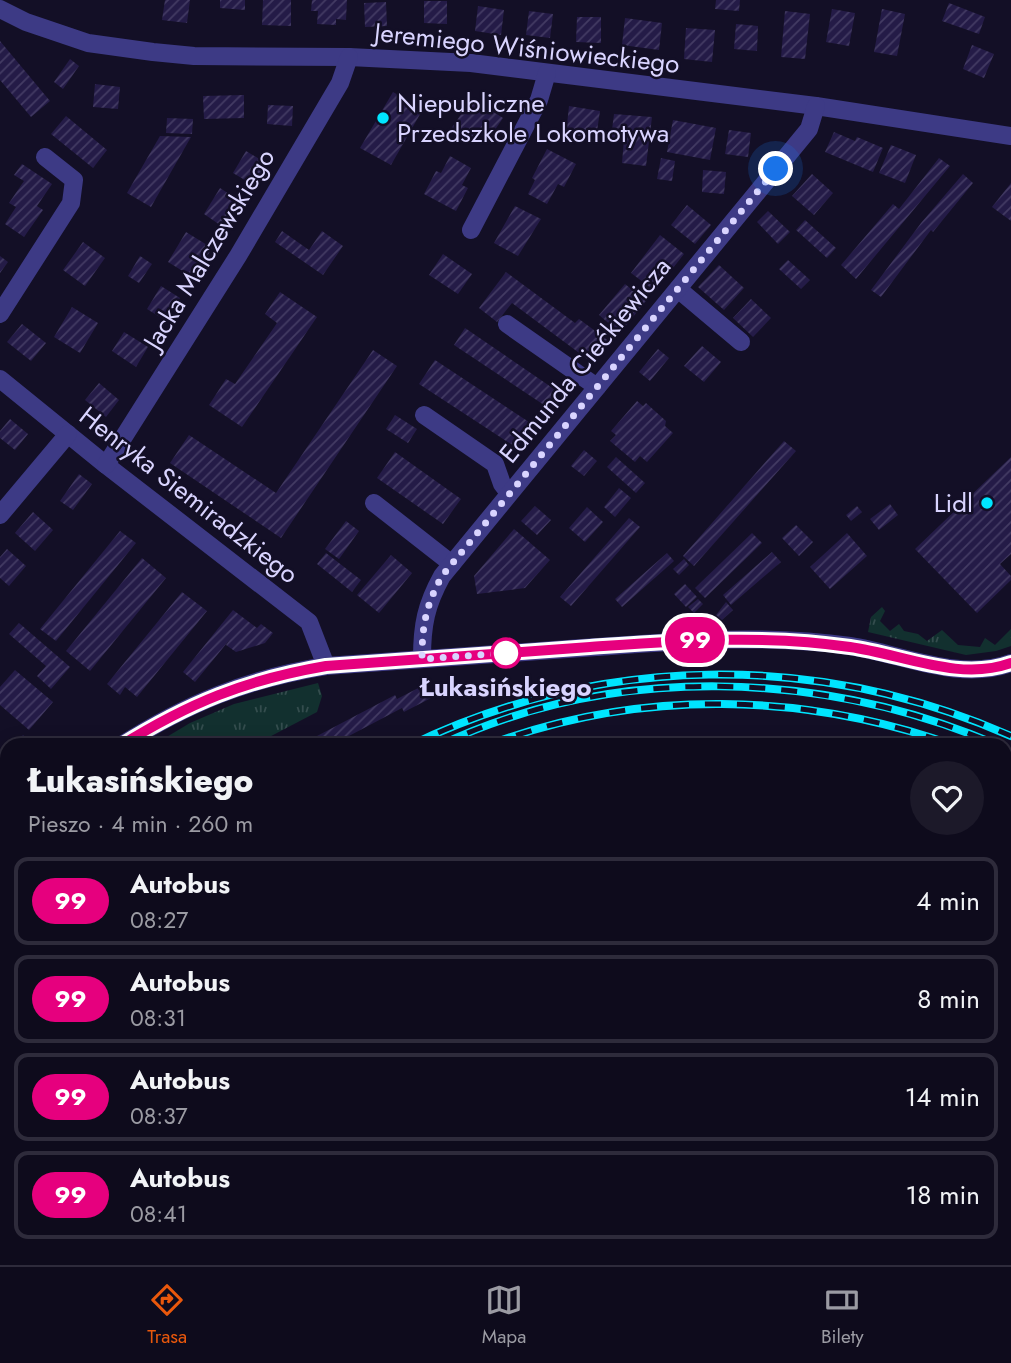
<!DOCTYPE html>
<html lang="pl">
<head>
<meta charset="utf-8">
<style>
  body { margin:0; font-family:Jost,sans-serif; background:#1c1929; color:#f1f3f6; height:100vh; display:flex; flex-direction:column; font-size:26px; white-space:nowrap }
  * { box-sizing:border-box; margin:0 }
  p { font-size:23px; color:#9b9ba3 }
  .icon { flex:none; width:38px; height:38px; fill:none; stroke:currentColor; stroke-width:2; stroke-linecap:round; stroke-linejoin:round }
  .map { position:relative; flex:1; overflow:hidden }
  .details { position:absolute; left:0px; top:738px; width:1012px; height:527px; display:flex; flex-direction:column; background:#0e0b1c; border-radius:21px 21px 0 0; box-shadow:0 4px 18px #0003,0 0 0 2px #2e2b3b }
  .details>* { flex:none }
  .badge { padding:0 14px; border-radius:23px; font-size:24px; line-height:46px }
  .you { position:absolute; width:35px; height:35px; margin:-18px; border:5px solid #fff; border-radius:50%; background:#1a73e8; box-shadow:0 0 0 10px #1a73e833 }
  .map>.badge { position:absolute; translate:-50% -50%; box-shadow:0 0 0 4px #fff }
  .round { display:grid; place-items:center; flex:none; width:74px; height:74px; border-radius:37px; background:#1c1929 }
  .summary { display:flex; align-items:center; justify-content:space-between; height:119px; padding:0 28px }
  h1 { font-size:33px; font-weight:800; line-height:52px }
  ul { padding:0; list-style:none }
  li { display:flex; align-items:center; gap:21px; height:88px; margin:0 14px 10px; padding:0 14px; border:4px solid #2e2b3b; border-radius:14px }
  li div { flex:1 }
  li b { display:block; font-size:26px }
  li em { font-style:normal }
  li .badge { min-width:77px; font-weight:700; text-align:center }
  .menu { display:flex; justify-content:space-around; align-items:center; height:98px; border-top:2px solid #2e2b3b; background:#0e0b1c; font-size:19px; color:#9b9ba3 }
  .menu a { display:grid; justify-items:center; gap:4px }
  .menu .active { color:#ea580c }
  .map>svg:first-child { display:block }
  .grass { fill:url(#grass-tufts) }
  .building { fill:url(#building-hatch) }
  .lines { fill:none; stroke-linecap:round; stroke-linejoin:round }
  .minor { stroke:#3d3a85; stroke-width:18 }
  .rail-casing { stroke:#00e5ff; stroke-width:8 }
  .rail { stroke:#130f26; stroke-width:5; stroke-dasharray:16; stroke-linecap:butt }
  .line-casing { stroke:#fff; stroke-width:16 }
  .line { stroke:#e6007e; stroke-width:10 }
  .walk { stroke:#d9d4ff; stroke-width:7; stroke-dasharray:0 12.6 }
  .poi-dot { fill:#00e5ff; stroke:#130f26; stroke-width:2.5 }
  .stop-dot { fill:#fff; stroke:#e6007e; stroke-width:3.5 }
  .labels { text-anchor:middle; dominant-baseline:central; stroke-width:5; stroke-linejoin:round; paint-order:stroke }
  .street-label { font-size:26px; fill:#d9d4ff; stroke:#130f26 }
  .poi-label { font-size:26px; fill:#d9d4ff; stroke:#130f26; text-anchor:start }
  .stop-label { font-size:26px; font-weight:bold; fill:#d9d4ff; stroke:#130f26 }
</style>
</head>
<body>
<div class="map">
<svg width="1011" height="1265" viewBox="0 0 1011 1265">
  <defs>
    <pattern id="grass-tufts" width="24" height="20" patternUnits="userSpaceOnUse" patternTransform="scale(1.75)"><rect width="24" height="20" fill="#12302f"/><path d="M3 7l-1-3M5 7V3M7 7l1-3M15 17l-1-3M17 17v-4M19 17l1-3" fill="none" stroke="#344d4e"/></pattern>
    <pattern id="building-hatch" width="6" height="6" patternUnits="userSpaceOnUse" patternTransform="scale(1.75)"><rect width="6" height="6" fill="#241b47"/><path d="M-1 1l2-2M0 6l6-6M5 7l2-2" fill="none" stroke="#433b63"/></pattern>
  </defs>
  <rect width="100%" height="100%" fill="#130f26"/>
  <!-- grass -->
  <g class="grass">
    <polygon points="882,607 885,611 880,621 890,631 899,624 904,631 918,634 927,641 942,630 958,645 980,647 985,638 995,645 1011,629 1011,646 996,651 966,655 868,632 871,617"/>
    <polygon points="318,683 322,696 317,712 254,745 161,745 160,741 190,723 234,704"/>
  </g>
  <!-- building -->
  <g class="building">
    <polygon points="165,0 190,0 187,23 162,20"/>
    <polygon points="220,0 245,0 245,10 220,8"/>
    <polygon points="263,0 291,0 291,26 262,25"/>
    <polygon points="312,0 347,0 346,20 336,19 336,25 317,24 318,11 311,11"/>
    <polygon points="716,0 740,0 739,11 715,9"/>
    <polygon points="424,1 447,1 447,24 424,23"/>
    <polygon points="386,2 387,26 365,27 364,3"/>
    <polygon points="949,3 985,17 979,34 942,21"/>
    <polygon points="478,6 504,10 501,35 475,31"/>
    <polygon points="832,9 855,13 849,46 826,42"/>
    <polygon points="882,9 905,14 897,56 874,52"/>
    <polygon points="529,11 553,14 550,38 526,35"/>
    <polygon points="785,11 810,14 805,59 781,57"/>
    <polygon points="577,17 601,17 601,43 576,42"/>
    <polygon points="625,18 662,23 659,50 622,45"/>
    <polygon points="736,24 758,26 757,51 734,49"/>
    <polygon points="686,28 715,30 712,62 684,59"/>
    <polygon points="0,41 50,101 31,117 0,80"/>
    <polygon points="972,45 994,54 984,78 963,69"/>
    <polygon points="70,59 79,66 63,89 54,82"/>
    <polygon points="95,84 120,87 118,109 93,107"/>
    <polygon points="393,92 423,109 391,165 360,148"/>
    <polygon points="244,95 244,118 204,119 203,96"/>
    <polygon points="472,98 503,118 488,140 477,132 470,142 451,129"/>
    <polygon points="268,105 293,106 292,126 267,124"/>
    <polygon points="569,106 600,111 596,138 566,134"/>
    <polygon points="614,114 652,117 646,166 622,163 624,139 611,138"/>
    <polygon points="66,116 107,150 93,168 51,134"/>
    <polygon points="167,118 193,119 192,134 166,133"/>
    <polygon points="673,120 716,128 710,160 667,152"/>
    <polygon points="729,130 751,133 748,157 725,154"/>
    <polygon points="834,132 855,141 857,137 883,148 873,172 825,152"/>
    <polygon points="160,136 191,137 151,207 127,193"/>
    <polygon points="891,145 916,155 905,183 879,173"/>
    <polygon points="547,149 576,164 564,187 558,184 547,204 528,194 535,180 532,178"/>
    <polygon points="246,151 268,164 255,186 233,173"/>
    <polygon points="450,156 471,168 462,185 468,188 456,211 424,194 436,171 441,173"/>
    <polygon points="661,158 675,161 672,181 657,179"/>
    <polygon points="939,158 950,166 856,279 841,265 893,204 899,209"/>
    <polygon points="22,164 52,184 37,206 43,210 24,237 5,224 16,207 9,203 24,181 14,175"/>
    <polygon points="703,170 726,172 724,194 702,192"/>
    <polygon points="812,174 833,193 814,215 792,196"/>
    <polygon points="963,174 973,183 933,232 931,230 881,297 871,290 921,223"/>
    <polygon points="1011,183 1011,221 992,207"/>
    <polygon points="220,188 240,201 223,227 204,214"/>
    <polygon points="687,205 711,225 695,244 671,225"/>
    <polygon points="515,206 541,219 518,256 494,243"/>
    <polygon points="768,211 790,232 778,244 757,222"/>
    <polygon points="805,220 836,248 827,258 796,230"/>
    <polygon points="282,231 309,250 322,231 343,246 323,275 275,242"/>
    <polygon points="186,232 212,248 194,278 168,262"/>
    <polygon points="660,235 684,254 655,291 631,273"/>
    <polygon points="83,242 105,258 85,286 63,270"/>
    <polygon points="443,254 472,274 458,294 429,275"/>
    <polygon points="0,256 8,262 0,273"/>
    <polygon points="140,256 152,264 139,283 128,276"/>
    <polygon points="788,260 810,280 801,289 779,269"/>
    <polygon points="719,265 744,288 724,310 698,287"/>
    <polygon points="506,272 575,323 579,319 610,342 594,364 512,303 497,322 479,308"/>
    <polygon points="625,284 646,301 620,333 599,315"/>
    <polygon points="161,286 180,298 166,321 147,309"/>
    <polygon points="280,292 317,317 242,427 209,405 226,379 235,384 277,323 265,314"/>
    <polygon points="751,299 771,318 753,337 733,318"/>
    <polygon points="72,307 98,323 80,353 54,337"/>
    <polygon points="22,324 46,343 31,361 7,342"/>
    <polygon points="465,328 557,391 547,407 454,345"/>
    <polygon points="124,332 148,347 136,367 112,351"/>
    <polygon points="702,346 721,362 704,382 684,366"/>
    <polygon points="658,349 669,358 650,381 639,372"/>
    <polygon points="373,350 397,366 281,538 170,463 189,435 276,493"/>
    <polygon points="435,360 532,424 517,448 419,384"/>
    <polygon points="99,383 119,400 106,417 85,400"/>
    <polygon points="637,401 643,406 646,403 666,421 665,426 673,433 647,462 640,456 635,462 610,441 616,435 611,431"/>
    <polygon points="395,415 417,429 408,443 386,429"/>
    <polygon points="10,419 28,434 15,450 0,438 0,431"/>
    <polygon points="784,441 796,451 694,566 683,556"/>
    <polygon points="584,450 597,461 584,476 571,466"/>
    <polygon points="395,452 461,499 443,524 377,478"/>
    <polygon points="616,457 645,483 636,493 607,467"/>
    <polygon points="1011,457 1011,554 1000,564 1011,576 1011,580 977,613 915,549"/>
    <polygon points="79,474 92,484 73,510 60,501"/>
    <polygon points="619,488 631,498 615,517 604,507"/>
    <polygon points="890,504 898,515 879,530 870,519"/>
    <polygon points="535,506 551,520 537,535 521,521"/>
    <polygon points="857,506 862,512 851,521 846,515"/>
    <polygon points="587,507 603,522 585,542 569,528"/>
    <polygon points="33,512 53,530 35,551 15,533"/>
    <polygon points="629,518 640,527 571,606 560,597"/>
    <polygon points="346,521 359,531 339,559 325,549"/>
    <polygon points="796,525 813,542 799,556 782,538"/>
    <polygon points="514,529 550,560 525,588 477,594 474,576"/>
    <polygon points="120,531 136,543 56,641 40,629"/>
    <polygon points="752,533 762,543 705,598 695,588"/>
    <polygon points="847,533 867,556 830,589 810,567"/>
    <polygon points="7,549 26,566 9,586 0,578 0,557"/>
    <polygon points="772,552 781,562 731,605 723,595"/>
    <polygon points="326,553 361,580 352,592 317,564"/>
    <polygon points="667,553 674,561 622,607 615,599"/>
    <polygon points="391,555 412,573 379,613 357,595"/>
    <polygon points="142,558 166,578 90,671 66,651"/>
    <polygon points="684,559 689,565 679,575 673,569"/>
    <polygon points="685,584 697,597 686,607 674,594"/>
    <polygon points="182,592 207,611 137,697 125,687 120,695 107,684"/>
    <polygon points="698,599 703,604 694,613 688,607"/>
    <polygon points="726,602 733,610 722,620 716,615"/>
    <polygon points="233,610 257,628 261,624 273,633 265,643 236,652 226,645 231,638 195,682 183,672"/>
    <polygon points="19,623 70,667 51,689 37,676 46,666 9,634"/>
    <polygon points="15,670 53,702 29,730 0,705 0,687"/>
    <polygon points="426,684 433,697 404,712 402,708 330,746 298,746 395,695 397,699"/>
    <polygon points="23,735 36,746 15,746"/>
    <polygon points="7,755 7,769 0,764"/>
    <polygon points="1004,858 1011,859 1011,1035 1006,1041"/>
    <polygon points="0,925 7,932 7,940 0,946"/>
    <polygon points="7,1025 7,1056 0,1061 0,1030"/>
    <polygon points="1004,1101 1011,1108 1004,1117"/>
    <polygon points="1011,1223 1011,1243 1004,1237 1004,1230"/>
    <polygon points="259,1258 347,1258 347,1265 258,1265"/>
    <polygon points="379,1258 402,1258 407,1265 374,1265"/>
    <polygon points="662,1258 685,1258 679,1265 670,1265"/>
    <polygon points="690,1258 696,1258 703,1265 685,1265"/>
    <polygon points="731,1258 771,1258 765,1265 739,1265"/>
  </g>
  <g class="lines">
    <!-- minor -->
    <g class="minor">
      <polyline points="0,9 26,22 88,43 153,52 194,56 349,57 471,63 816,106 1011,136"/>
      <polyline points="471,230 539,100 547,73"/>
      <polyline points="678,289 741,342"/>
      <polyline points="0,314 71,203 74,180 45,157"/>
      <polyline points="507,324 597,387"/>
      <polyline points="0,379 106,465 309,622 326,666"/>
      <polyline points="424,415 495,464 502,484 509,493"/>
      <polyline points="106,465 238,256 340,83 349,57"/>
      <polyline points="374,503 452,564"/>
      <polyline points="0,515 68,434"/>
      <path d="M422 658C422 625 426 605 442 576L809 129 816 106"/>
      <path d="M120 746C188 703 246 679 326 666 416 659 506 653 596 647 680 641 765 634 850 646 902 654 959 682 1011 663"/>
      <polyline points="776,746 807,746"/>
      <polyline points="0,803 7,809"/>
      <polyline points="0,850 7,843"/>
      <polyline points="1004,1088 1011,1094"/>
      <polyline points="558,1258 566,1265"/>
      <polyline points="788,1258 796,1265"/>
      <polyline points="976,1258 984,1265"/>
      <polyline points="99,1265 107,1258"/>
    </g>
    <!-- rail casing -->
    <g class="rail-casing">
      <g id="rail">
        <path d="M409 746C599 654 818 651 1011 736"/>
        <path d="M438 746C613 663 824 670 1000 746"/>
        <path d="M486 746C637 688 806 692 956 746"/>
        <polyline points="1004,765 1011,768"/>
        <polyline points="1004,823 1011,825"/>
        <polyline points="0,1090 7,1083"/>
        <polyline points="0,1108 7,1101"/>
        <polyline points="0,1131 7,1123"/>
        <polyline points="0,1211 7,1205"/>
        <polyline points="0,1233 7,1226"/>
        <polyline points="0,1255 7,1248"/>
        <polyline points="210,1258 226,1265"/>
        <polyline points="229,1258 256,1265"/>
        <polyline points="11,1265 18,1258"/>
        <polyline points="58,1265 65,1258"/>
        <polyline points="79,1265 87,1258"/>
        <polyline points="111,1265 118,1258"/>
        <polyline points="141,1265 151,1260"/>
      </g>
    </g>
    <!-- rail -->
    <use href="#rail" class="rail"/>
  </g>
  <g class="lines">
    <!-- line casing -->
    <g class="line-casing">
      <path id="line" d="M120 746C189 703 245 680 326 666 414 659 502 653 590 647 677 641 763 634 850 647 902 654 959 682 1011 663"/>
    </g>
    <!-- line -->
    <use href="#line" class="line"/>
    <!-- walk -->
    <path class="walk" d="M506 653 422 659C422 625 426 605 442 576L776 169"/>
  </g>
  <!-- markers -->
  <g class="poi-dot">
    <circle cx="383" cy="118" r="7"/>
    <circle cx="987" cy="503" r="7"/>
  </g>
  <circle class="stop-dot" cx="506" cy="653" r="14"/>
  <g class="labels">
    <!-- street labels -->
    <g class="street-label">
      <text transform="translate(527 48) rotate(6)">Jeremiego Wiśniowieckiego</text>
      <text transform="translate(209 249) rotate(-59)">Jacka Malczewskiego</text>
      <text transform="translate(585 360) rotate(-51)">Edmunda Ciećkiewicza</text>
      <text transform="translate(189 495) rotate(38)">Henryka Siemiradzkiego</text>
    </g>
    <!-- poi labels -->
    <g class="poi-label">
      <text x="397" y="103">Niepubliczne<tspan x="397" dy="30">Przedszkole Lokomotywa</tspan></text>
      <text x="973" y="503" text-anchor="end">Lidl</text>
    </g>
    <!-- stop labels -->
    <g class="stop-label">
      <text x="506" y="687">Łukasińskiego</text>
    </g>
  </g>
</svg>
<div class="you" style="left:776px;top:169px"></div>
<b class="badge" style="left:695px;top:640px;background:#e6007e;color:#fff">99</b>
<section class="details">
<div class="summary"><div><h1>Łukasińskiego</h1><p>Pieszo · 4 min · 260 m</p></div><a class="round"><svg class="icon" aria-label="heart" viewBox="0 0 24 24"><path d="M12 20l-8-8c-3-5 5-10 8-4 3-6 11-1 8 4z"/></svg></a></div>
<ul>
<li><span class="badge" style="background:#e6007e;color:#fff">99</span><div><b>Autobus</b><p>08:27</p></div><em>4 min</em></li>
<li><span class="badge" style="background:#e6007e;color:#fff">99</span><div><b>Autobus</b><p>08:31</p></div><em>8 min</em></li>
<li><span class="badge" style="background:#e6007e;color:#fff">99</span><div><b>Autobus</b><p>08:37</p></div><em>14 min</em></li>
<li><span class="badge" style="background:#e6007e;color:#fff">99</span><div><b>Autobus</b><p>08:41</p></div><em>18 min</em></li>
</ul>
</section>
</div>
<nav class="menu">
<a class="active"><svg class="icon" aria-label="directions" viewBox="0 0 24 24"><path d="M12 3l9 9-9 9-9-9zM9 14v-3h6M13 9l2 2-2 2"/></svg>Trasa</a>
<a><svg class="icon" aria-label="map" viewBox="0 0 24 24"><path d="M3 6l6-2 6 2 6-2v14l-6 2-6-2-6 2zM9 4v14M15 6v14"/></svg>Mapa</a>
<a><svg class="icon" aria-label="tickets" viewBox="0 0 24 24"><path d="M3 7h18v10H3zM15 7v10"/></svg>Bilety</a>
</nav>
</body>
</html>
